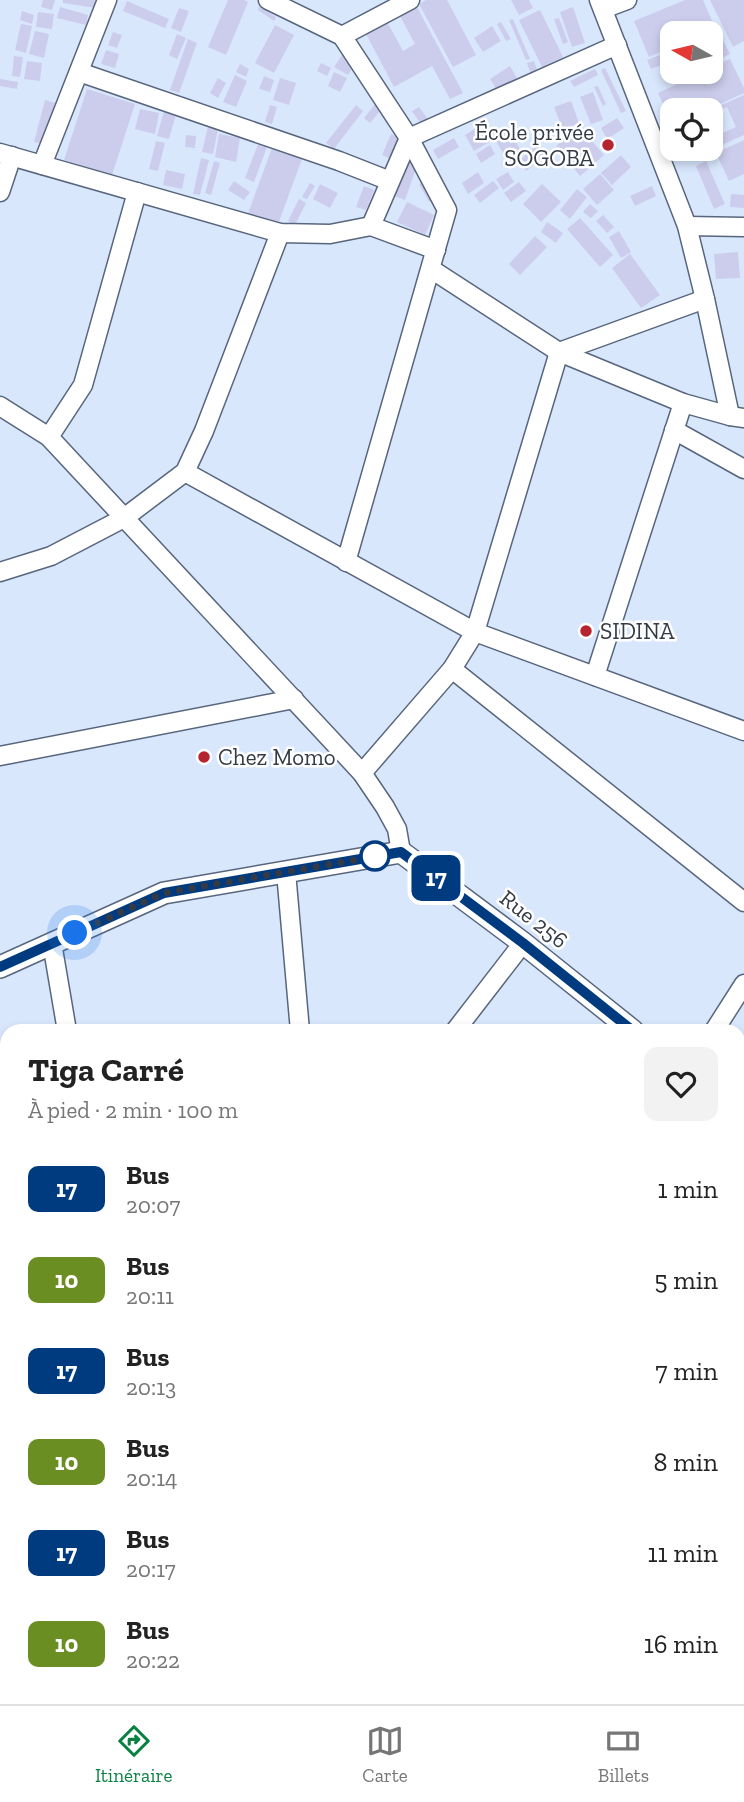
<!DOCTYPE html>
<html lang="fr">
<head>
<meta charset="utf-8">
<style>
  body { margin:0; font-family:"Zilla Slab",serif; background:#f2f2f2; color:#222; height:100vh; display:flex; flex-direction:column; font-size:26px; white-space:nowrap }
  * { box-sizing:border-box; margin:0 }
  p { font-size:23px; color:#767676 }
  .icon { flex:none; width:38px; height:38px; fill:none; stroke:currentColor; stroke-width:2; stroke-linecap:round; stroke-linejoin:round }
  .map { position:relative; flex:1; overflow:hidden }
  .side { position:absolute; left:0px; top:1024px; width:746px; height:681px; display:flex; flex-direction:column; background:#fff; border-radius:21px 21px 0 0; box-shadow:0 4px 10px #0003 }
  .side>* { flex:none }
  .badge { padding:0 14px; border-radius:10px; font-size:24px; line-height:46px }
  .needle { width:46px; rotate:278deg }
  .buttons { position:absolute; left:660px; top:21px; display:grid; gap:14px }
  .buttons a { display:grid; place-items:center; width:63px; height:63px; border-radius:14px; background:#fff; box-shadow:0 4px 10px #0003; font-size:35px }
  .you { position:absolute; width:35px; height:35px; margin:-18px; border:5px solid #fff; border-radius:50%; background:#1a73e8; box-shadow:0 0 0 10px #1a73e833 }
  .map>.badge { position:absolute; translate:-50% -50%; box-shadow:0 0 0 4px #fff }
  .round { display:grid; place-items:center; flex:none; width:74px; height:74px; border-radius:14px; background:#f2f2f2 }
  .headline { display:flex; align-items:center; justify-content:space-between; height:119px; padding:0 28px }
  h1 { font-size:33px; font-weight:700; line-height:52px }
  ul { padding:0; list-style:none }
  li { display:flex; align-items:center; gap:21px; height:91px; padding:0 28px }
  li div { flex:1 }
  li b { display:block; font-size:26px }
  li em { font-style:normal }
  li .badge { min-width:77px; font-weight:700; text-align:center }
  .menu { display:flex; justify-content:space-around; align-items:center; height:98px; border-top:2px solid #e0e0e0; background:#fff; font-size:19px; color:#767676 }
  .menu a { display:grid; justify-items:center; gap:4px }
  .menu .active { color:#0b8043 }
  .map>svg:first-child { display:block }
  .lines { fill:none; stroke-linecap:round; stroke-linejoin:round }
  .stream { stroke:#50ccdf; stroke-width:6 }
  .building { fill:#cccdec }
  .minor-casing { stroke:#57667d; stroke-width:21 }
  .tertiary-casing { stroke:#57667d; stroke-width:24 }
  .minor { stroke:#fff; stroke-width:18 }
  .tertiary { stroke:#fff; stroke-width:21 }
  .line-casing { stroke:#fff; stroke-width:16 }
  .line { stroke:#003b80; stroke-width:10 }
  .walk { stroke:#343b46; stroke-width:7; stroke-dasharray:0 12.6 }
  .poi-dot { fill:#b6252f; stroke:#fff; stroke-width:2.5 }
  .stop-dot { fill:#fff; stroke:#003b80; stroke-width:3.5 }
  .labels { text-anchor:middle; dominant-baseline:central; stroke-width:5; stroke-linejoin:round; paint-order:stroke }
  .poi-label { font-size:23px; fill:#343b46; stroke:#fff; text-anchor:start }
  .street-label { font-size:23px; fill:#343b46; stroke:#fff }
</style>
</head>
<body>
<div class="map">
<svg width="744" height="1704" viewBox="0 0 744 1704">
  <rect width="100%" height="100%" fill="#d9e7fd"/>
  <g class="lines">
    <!-- stream -->
    <g class="stream">
      <polyline points="738,1647 744,1649"/>
      <polyline points="548,1704 552,1698"/>
    </g>
  </g>
  <!-- building -->
  <g class="building">
    <polygon points="43,0 55,0 52,10 41,7"/>
    <polygon points="63,0 97,0 96,8 63,3"/>
    <polygon points="228,0 244,0 248,2 226,55 208,47"/>
    <polygon points="426,0 447,0 476,55 453,67 419,4"/>
    <polygon points="511,0 529,0 533,8 519,15"/>
    <polygon points="685,0 703,0 716,30 707,33 672,33 672,47 649,57 634,21"/>
    <polygon points="710,0 744,0 744,41 733,47"/>
    <polygon points="127,1 169,19 165,28 123,11"/>
    <polygon points="60,7 88,15 86,25 57,18"/>
    <polygon points="259,7 276,17 274,21 258,10"/>
    <polygon points="417,7 463,93 450,99 432,66 394,87 364,30 385,18 403,51 415,44 400,16"/>
    <polygon points="573,7 585,43 572,47 560,12"/>
    <polygon points="179,8 189,11 181,32 171,28"/>
    <polygon points="540,10 563,57 542,67 519,20"/>
    <polygon points="22,11 34,15 32,24 20,20"/>
    <polygon points="38,12 54,14 52,29 36,27"/>
    <polygon points="559,18 568,42 563,44 554,19"/>
    <polygon points="513,19 530,59 526,60 509,20"/>
    <polygon points="501,22 511,39 506,41 497,24"/>
    <polygon points="21,24 32,26 26,53 15,50"/>
    <polygon points="275,25 294,35 274,73 255,63"/>
    <polygon points="492,26 501,41 483,52 474,38"/>
    <polygon points="35,31 49,34 44,58 29,54"/>
    <polygon points="113,32 122,35 117,48 108,45"/>
    <polygon points="177,34 186,38 177,59 169,55"/>
    <polygon points="720,35 730,54 714,62 710,55 710,40"/>
    <polygon points="188,39 197,43 179,93 170,90"/>
    <polygon points="106,50 119,54 115,68 101,64"/>
    <polygon points="344,52 357,59 348,75 334,67"/>
    <polygon points="660,55 664,64 651,69 647,60"/>
    <polygon points="14,56 23,57 20,77 12,76"/>
    <polygon points="730,59 744,88 744,93 707,110 672,110 672,123 658,93 703,72 710,72 710,68"/>
    <polygon points="27,61 42,63 40,81 24,79"/>
    <polygon points="534,61 538,72 531,75 527,63"/>
    <polygon points="321,63 331,68 327,76 317,71"/>
    <polygon points="240,64 249,69 246,77 236,72"/>
    <polygon points="510,66 518,80 499,93 490,79"/>
    <polygon points="605,68 626,111 621,113 601,70"/>
    <polygon points="595,69 598,75 574,87 570,81"/>
    <polygon points="334,72 347,78 340,92 328,86"/>
    <polygon points="235,75 247,81 236,107 223,102"/>
    <polygon points="264,76 274,80 270,92 259,89"/>
    <polygon points="218,78 226,83 218,98 210,93"/>
    <polygon points="280,78 296,83 289,105 273,100"/>
    <polygon points="0,79 18,82 17,89 0,86"/>
    <polygon points="598,86 606,104 603,106 594,87"/>
    <polygon points="87,89 135,104 112,175 64,160"/>
    <polygon points="593,92 603,120 591,124 580,97"/>
    <polygon points="744,95 744,135 687,161 682,149 710,149 710,118 718,135 736,127 727,107 710,114 710,110"/>
    <polygon points="380,98 387,103 370,123 364,118"/>
    <polygon points="45,100 55,103 44,144 34,142"/>
    <polygon points="571,101 579,123 563,130 554,107"/>
    <polygon points="270,105 277,107 272,124 265,122"/>
    <polygon points="356,105 363,111 334,149 326,143"/>
    <polygon points="419,107 428,119 421,124 412,111"/>
    <polygon points="140,109 159,113 155,134 135,129"/>
    <polygon points="164,111 176,114 169,139 157,136"/>
    <polygon points="617,118 624,128 607,139 601,128"/>
    <polygon points="209,122 219,124 213,154 202,152"/>
    <polygon points="484,123 493,140 474,151 465,135"/>
    <polygon points="579,126 604,155 580,176 556,146"/>
    <polygon points="510,132 521,151 507,160 496,141"/>
    <polygon points="219,134 240,138 236,162 215,157"/>
    <polygon points="391,134 401,138 391,159 382,155"/>
    <polygon points="186,135 196,136 195,148 185,147"/>
    <polygon points="454,138 459,147 438,159 433,150"/>
    <polygon points="744,140 744,174 729,181 716,153"/>
    <polygon points="156,141 165,143 158,171 149,169"/>
    <polygon points="258,144 267,147 254,182 245,178"/>
    <polygon points="490,145 495,154 481,163 476,154"/>
    <polygon points="538,145 546,155 526,171 518,161"/>
    <polygon points="272,148 302,159 277,227 247,216"/>
    <polygon points="621,155 631,167 612,185 601,173"/>
    <polygon points="408,156 419,160 405,200 394,196"/>
    <polygon points="201,158 209,160 200,195 193,194"/>
    <polygon points="214,161 220,163 211,195 205,193"/>
    <polygon points="706,161 725,204 714,209 696,166"/>
    <polygon points="166,170 185,174 182,189 163,185"/>
    <polygon points="478,172 484,183 468,194 462,183"/>
    <polygon points="508,172 514,182 503,190 496,179"/>
    <polygon points="600,174 614,190 597,205 583,189"/>
    <polygon points="234,181 250,192 244,200 228,190"/>
    <polygon points="424,181 435,199 429,202 419,184"/>
    <polygon points="493,181 499,188 480,203 474,195"/>
    <polygon points="519,182 526,191 511,202 504,193"/>
    <polygon points="310,183 315,186 307,199 302,197"/>
    <polygon points="320,184 338,193 330,208 313,199"/>
    <polygon points="542,184 561,202 541,222 523,204"/>
    <polygon points="364,186 374,190 366,210 356,207"/>
    <polygon points="652,186 656,196 635,206 630,196"/>
    <polygon points="577,189 587,197 570,219 560,210"/>
    <polygon points="731,194 744,195 744,208 730,207"/>
    <polygon points="299,199 306,203 295,225 288,221"/>
    <polygon points="407,202 434,215 425,235 397,222"/>
    <polygon points="590,204 598,211 591,218 583,212"/>
    <polygon points="603,215 614,227 607,233 596,221"/>
    <polygon points="580,218 613,255 600,267 567,229"/>
    <polygon points="547,222 563,233 556,243 541,232"/>
    <polygon points="619,231 631,252 621,258 609,237"/>
    <polygon points="535,236 547,247 520,275 509,264"/>
    <polygon points="738,252 740,278 716,279 714,254"/>
    <polygon points="630,254 660,295 641,308 612,268"/>
  </g>
  <g class="lines">
    <!-- minor casing -->
    <g class="minor-casing">
      <g id="minor">
        <polyline points="268,0 342,36 409,138 447,210 346,562"/>
        <polyline points="599,0 687,226 705,299 730,416"/>
        <polyline points="603,9 627,0"/>
        <polyline points="342,36 410,0"/>
        <polyline points="79,72 339,161 390,181"/>
        <polyline points="0,153 280,233 330,234 371,226 436,250"/>
        <polyline points="42,165 107,0"/>
        <polyline points="0,192 12,156"/>
        <polyline points="371,226 409,138 617,45"/>
        <polyline points="687,226 744,227"/>
        <polyline points="431,269 559,352 683,403 730,416 744,418"/>
        <polyline points="559,352 705,299"/>
        <polyline points="0,406 49,437 362,773 385,807 397,829 401,852"/>
        <polyline points="674,430 744,469"/>
        <polyline points="49,437 83,385 137,192"/>
        <polyline points="185,472 475,632 744,731"/>
        <polyline points="0,572 51,556 124,518 185,472 204,431 280,233"/>
        <polyline points="452,669 744,902"/>
        <polyline points="595,676 683,403"/>
        <polyline points="0,756 294,699"/>
        <polyline points="362,773 452,669 475,632 559,352"/>
        <polyline points="286,872 300,1031"/>
        <polyline points="52,943 67,1031"/>
        <polyline points="455,1031 523,943"/>
        <polyline points="714,1031 744,984"/>
        <polyline points="738,1203 744,1195"/>
        <polyline points="0,1271 7,1271"/>
        <polyline points="738,1355 744,1357"/>
        <polyline points="0,1432 7,1433"/>
        <polyline points="0,1568 7,1569"/>
        <polyline points="105,1698 105,1704"/>
        <polyline points="701,1701 702,1704"/>
        <polyline points="247,1704 286,1698"/>
        <polyline points="391,1704 391,1698"/>
        <polyline points="499,1704 500,1698"/>
      </g>
    </g>
    <!-- tertiary casing -->
    <g class="tertiary-casing">
      <g id="tertiary">
        <polyline points="0,967 164,893 401,852 523,943 633,1031"/>
        <polyline points="738,1115 744,1119"/>
      </g>
    </g>
    <!-- minor -->
    <use href="#minor" class="minor"/>
    <!-- tertiary -->
    <use href="#tertiary" class="tertiary"/>
  </g>
  <g class="lines">
    <!-- line casing -->
    <g class="line-casing">
      <polyline id="line" points="0,967 164,893 401,852 523,943 633,1031"/>
    </g>
    <!-- line -->
    <use href="#line" class="line"/>
    <!-- walk -->
    <polyline class="walk" points="75,933 164,893 378,856 375,856"/>
  </g>
  <!-- markers -->
  <g class="poi-dot">
    <circle cx="608" cy="145" r="7"/>
    <circle cx="586" cy="631" r="7"/>
    <circle cx="204" cy="757" r="7"/>
  </g>
  <circle class="stop-dot" cx="375" cy="856" r="14"/>
  <g class="labels">
    <!-- poi labels -->
    <g class="poi-label">
      <text x="594" y="132" text-anchor="end">École privée<tspan x="594" dy="26">SOGOBA</tspan></text>
      <text x="600" y="631">SIDINA</text>
      <text x="218" y="757">Chez Momo</text>
    </g>
    <!-- street labels -->
    <g class="street-label">
      <text transform="translate(534 919) rotate(38)">Rue 256</text>
    </g>
  </g>
</svg>
<div class="buttons">
<a><svg class="needle" viewBox="-14 -14 28 28"><path d="M0-13l5 13h-10z" fill="#e53935"/><path d="M0 13l5-13h-10z" fill="#767676"/></svg></a>
<a><svg class="icon" aria-label="locate" viewBox="0 0 24 24"><circle cx="12" cy="12" r="6"/><path d="M12 2v4M12 18v4M2 12h4M18 12h4"/></svg></a>
</div>
<div class="you" style="left:75px;top:933px"></div>
<b class="badge" style="left:436px;top:878px;background:#003b80;color:#fff">17</b>
<section class="side">
<div class="headline"><div><h1>Tiga Carré</h1><p>À pied · 2 min · 100 m</p></div><a class="round"><svg class="icon" aria-label="heart" viewBox="0 0 24 24"><path d="M12 20l-8-8c-3-5 5-10 8-4 3-6 11-1 8 4z"/></svg></a></div>
<ul>
<li><span class="badge" style="background:#003b80;color:#fff">17</span><div><b>Bus</b><p>20:07</p></div><em>1 min</em></li>
<li><span class="badge" style="background:#6b8e23;color:#fff">10</span><div><b>Bus</b><p>20:11</p></div><em>5 min</em></li>
<li><span class="badge" style="background:#003b80;color:#fff">17</span><div><b>Bus</b><p>20:13</p></div><em>7 min</em></li>
<li><span class="badge" style="background:#6b8e23;color:#fff">10</span><div><b>Bus</b><p>20:14</p></div><em>8 min</em></li>
<li><span class="badge" style="background:#003b80;color:#fff">17</span><div><b>Bus</b><p>20:17</p></div><em>11 min</em></li>
<li><span class="badge" style="background:#6b8e23;color:#fff">10</span><div><b>Bus</b><p>20:22</p></div><em>16 min</em></li>
</ul>
</section>
</div>
<nav class="menu">
<a class="active"><svg class="icon" aria-label="directions" viewBox="0 0 24 24"><path d="M12 3l9 9-9 9-9-9zM9 14v-3h6M13 9l2 2-2 2"/></svg>Itinéraire</a>
<a><svg class="icon" aria-label="map" viewBox="0 0 24 24"><path d="M3 6l6-2 6 2 6-2v14l-6 2-6-2-6 2zM9 4v14M15 6v14"/></svg>Carte</a>
<a><svg class="icon" aria-label="tickets" viewBox="0 0 24 24"><path d="M3 7h18v10H3zM15 7v10"/></svg>Billets</a>
</nav>
</body>
</html>
